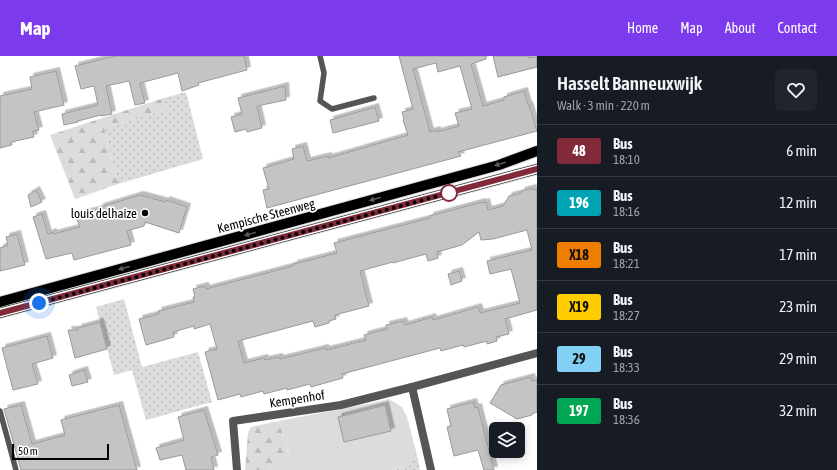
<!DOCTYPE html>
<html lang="en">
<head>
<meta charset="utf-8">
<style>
  body { margin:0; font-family:"Asap Condensed",sans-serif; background:#20242c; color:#f1f3f6; height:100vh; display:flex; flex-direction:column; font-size:15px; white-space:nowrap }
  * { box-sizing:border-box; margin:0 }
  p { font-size:13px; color:#9ea1a6 }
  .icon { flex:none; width:22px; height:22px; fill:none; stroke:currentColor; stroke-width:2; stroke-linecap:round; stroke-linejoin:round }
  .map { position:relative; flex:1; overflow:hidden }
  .side { display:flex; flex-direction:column; background:#171b24; width:300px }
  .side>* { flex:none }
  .badge { padding:0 8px; border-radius:3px; font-size:14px; line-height:26px }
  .fabs { position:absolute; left:489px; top:366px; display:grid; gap:8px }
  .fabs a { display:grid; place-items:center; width:36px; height:36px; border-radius:6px; background:#171b24; box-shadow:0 2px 10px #0003; font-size:20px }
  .scale { position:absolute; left:12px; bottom:10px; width:97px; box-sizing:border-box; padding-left:4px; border:2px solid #000; border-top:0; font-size:11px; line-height:14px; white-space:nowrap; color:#000; -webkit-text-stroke:3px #fff; paint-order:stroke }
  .you { position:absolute; width:20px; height:20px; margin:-10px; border:3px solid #fff; border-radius:50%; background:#1a73e8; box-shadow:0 0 0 6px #1a73e833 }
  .map>.badge { position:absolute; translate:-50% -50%; box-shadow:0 0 0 2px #fff }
  .round { display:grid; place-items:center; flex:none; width:42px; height:42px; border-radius:6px; background:#20242c }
  .headline { display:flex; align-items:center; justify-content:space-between; height:68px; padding:0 20px }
  h1 { font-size:19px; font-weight:600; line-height:30px }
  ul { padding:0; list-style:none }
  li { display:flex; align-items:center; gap:12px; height:52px; padding:0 20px; border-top:1px solid #363941 }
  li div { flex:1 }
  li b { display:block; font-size:15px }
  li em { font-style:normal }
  li .badge { min-width:44px; font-weight:700; text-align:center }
  header { display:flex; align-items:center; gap:24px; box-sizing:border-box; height:56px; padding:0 20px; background:#7c3aed; color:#fff }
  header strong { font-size:19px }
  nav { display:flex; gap:22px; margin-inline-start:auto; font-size:14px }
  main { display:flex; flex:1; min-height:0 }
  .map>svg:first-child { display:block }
  .grass { fill:url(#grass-dots) }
  .forest { fill:url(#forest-firs) }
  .park { fill:#dcdcdc }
  .building { fill:#c4c4c4; stroke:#999; fill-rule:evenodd; filter:url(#shadow) }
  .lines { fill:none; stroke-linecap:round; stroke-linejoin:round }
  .primary-casing { stroke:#dbdbdb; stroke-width:12 }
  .service { stroke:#555; stroke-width:5.5 }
  .minor { stroke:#555; stroke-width:8 }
  .primary { stroke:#000; stroke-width:10 }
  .oneway { fill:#595959 }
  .line-casing { stroke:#fff; stroke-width:9 }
  .line { stroke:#822a3a; stroke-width:6 }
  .walk { stroke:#000; stroke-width:4; stroke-dasharray:0 7.2 }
  .stop-dot { fill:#fff; stroke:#822a3a; stroke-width:2 }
  .poi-dot { fill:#000; stroke:#fff; stroke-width:1.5 }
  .labels { text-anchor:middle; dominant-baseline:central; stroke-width:3.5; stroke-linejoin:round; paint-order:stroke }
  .poi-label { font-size:13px; fill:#000; stroke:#fff; text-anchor:end }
  .street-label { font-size:13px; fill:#000; stroke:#fff }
</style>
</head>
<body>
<header>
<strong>Map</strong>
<nav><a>Home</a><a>Map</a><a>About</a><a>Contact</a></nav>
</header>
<main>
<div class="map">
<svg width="537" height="414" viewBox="0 0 537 414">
  <defs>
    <pattern id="grass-dots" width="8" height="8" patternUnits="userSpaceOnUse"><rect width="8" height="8" fill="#dcdcdc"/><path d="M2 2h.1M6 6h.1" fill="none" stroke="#bbb" stroke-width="1.8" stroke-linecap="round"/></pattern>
    <pattern id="forest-firs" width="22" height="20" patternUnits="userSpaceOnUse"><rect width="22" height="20" fill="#dcdcdc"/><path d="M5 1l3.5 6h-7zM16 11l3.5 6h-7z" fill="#bbb"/></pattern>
    <filter id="shadow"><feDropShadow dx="3.5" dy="-3.5" stdDeviation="0" flood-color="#0004"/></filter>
  </defs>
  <rect width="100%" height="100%" fill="#fff"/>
  <!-- grass -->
  <g class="grass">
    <polygon points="186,36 203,103 118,128 104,72 166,54 164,42"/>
    <polygon points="124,243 142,311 198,296 212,346 146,364 132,314 114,319 96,251"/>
    <polygon points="416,395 420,414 392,414 405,410"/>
  </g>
  <!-- forest -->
  <g class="forest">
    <polygon points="164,42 167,54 104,72 118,128 75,143 50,79"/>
    <polygon points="279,365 290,404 270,410 271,414 245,414 248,377 251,371"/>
  </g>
  <!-- park -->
  <polygon class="park" points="389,343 402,351 407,361 416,395 405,410 392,414 271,414 270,410 290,403 279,365 372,347"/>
  <!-- building -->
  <g class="building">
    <polygon points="115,0 244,0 247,14 198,27 199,29 182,35 178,17 140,27 145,47 135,49 129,25 106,30 112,58 101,60 101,59 78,65 78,66 64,69 62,58 98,49 94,30 81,33 75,10"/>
    <path d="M399 0H486V3L471 8 483 50 504 44V41L524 35 528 49H529L537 75 458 96 461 100 267 152 263 134 269 133 263 112 294 103 292 93 303 90 307 105 328 100V102L408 79 403 64 404 63 402 56 413 53ZM436 7 438 16 460 10 472 53 455 57 459 70 437 76V74L430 76 413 13Z"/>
    <polygon points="493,0 529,0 529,2 537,1 537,11 498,21"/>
    <polygon points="56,15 64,49 34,56 39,74 33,75 34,81 11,86 12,89 0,92 0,40 32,33 30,21"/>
    <polygon points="285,30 286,44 257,50 262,72 247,76 246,73 235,76 231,61 242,58 238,42"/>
    <polygon points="375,51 379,65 333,77 330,64"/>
    <path d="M533 132V134L537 133V254L505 263 509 278 496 281 497 285 487 288V285L464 291 463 289 441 295 440 292 342 318 343 322 311 331 310 328 287 334V332L264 338 263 335 241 341 240 338 218 344 205 296 217 293 210 268 194 273V270L173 276 174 281 146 289 139 263 159 258 158 255 194 246 193 241H195L193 233 205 230 206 233 289 211 294 209V208L337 197 334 187 430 162V160L482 146 483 147 486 146 488 154 503 150 509 140 522 137 521 135ZM527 174 532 194 487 205 490 218 511 213 520 247 480 257 478 251 433 264 432 261 405 269 403 265 386 269 387 273 364 279 366 284 326 294 325 292 280 303 279 301 265 304 264 302 244 307 238 285 313 265 315 271 329 267V265L336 263 335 259 369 250 360 215 393 206V207L426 198 428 205 438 202 437 196 462 189 479 176 481 184 493 183Z"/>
    <polygon points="36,134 42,146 31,151 28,139"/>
    <polygon points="140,139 166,146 166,144 187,151 179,177 145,166 144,170 127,175 131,189 74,204 72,197 46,203 33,161 42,158 48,178 53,176 53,178 80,171 75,159 100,153 100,151"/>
    <polygon points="17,178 25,209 0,215 0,192 8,189 6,181"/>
    <polygon points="459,215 462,225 451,229 448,218"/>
    <polygon points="100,266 107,293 75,302 68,274 78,274 78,272"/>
    <polygon points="47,280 53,302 32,308 38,328 13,334 2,292"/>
    <polygon points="84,314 88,326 72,330 69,319"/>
    <polygon points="531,321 532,325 537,324 537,356 532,358 532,359 517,363 490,347 501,329"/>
    <polygon points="473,346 475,352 478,351 494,414 484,414 478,394 454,400 447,371 451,370 447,353"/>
    <polygon points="21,349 32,388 65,379 61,364 119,349 137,414 21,414 4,353"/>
    <polygon points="385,349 391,375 344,386 338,361"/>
    <polygon points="204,354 218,399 211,401 214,414 186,414 182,399 160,404 156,392 184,384 178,361"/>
  </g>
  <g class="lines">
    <!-- primary casing -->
    <g class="primary-casing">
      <g id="primary">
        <polyline points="0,246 499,109 537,95"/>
        <polyline points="0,257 537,113"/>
      </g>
    </g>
    <!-- service -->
    <g class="service">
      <polyline points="320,0 324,17 320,45 332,53 374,42"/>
      <polyline points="0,355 16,414"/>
    </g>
    <!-- minor -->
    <g class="minor">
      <polyline points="412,331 431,414"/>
      <polyline points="237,414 233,365 341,349 412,331 537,297"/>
    </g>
    <!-- primary -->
    <use href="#primary" class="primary"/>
  </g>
  <!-- one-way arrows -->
  <defs><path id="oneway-solid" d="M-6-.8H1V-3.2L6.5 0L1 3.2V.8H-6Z"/></defs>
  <g class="oneway">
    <use href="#oneway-solid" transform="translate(500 108) rotate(162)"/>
    <use href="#oneway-solid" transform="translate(375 143) rotate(165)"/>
    <use href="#oneway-solid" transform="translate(250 178) rotate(165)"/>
    <use href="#oneway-solid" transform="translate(124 212) rotate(165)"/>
  </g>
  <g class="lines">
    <!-- line casing -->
    <g class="line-casing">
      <polyline id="line" points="0,257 537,113"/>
    </g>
    <!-- line -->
    <use href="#line" class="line"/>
    <!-- walk -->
    <polyline class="walk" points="39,247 449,137"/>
  </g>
  <!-- markers -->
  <circle class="stop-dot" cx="449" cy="137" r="8"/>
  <circle class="poi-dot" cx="145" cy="157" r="4"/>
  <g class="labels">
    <!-- poi labels -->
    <g class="poi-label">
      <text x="137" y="157">louis delhaize</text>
    </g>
    <!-- street labels -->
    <g class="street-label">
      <text transform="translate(266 160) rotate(-15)">Kempische Steenweg</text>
      <text transform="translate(297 343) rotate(-9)">Kempenhof</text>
    </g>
  </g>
</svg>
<div class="fabs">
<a><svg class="icon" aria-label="layers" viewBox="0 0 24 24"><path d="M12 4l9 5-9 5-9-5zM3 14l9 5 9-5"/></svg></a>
</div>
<div class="scale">50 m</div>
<div class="you" style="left:39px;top:247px"></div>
</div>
<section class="side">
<div class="headline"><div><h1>Hasselt Banneuxwijk</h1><p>Walk · 3 min · 220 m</p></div><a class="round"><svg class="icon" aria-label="heart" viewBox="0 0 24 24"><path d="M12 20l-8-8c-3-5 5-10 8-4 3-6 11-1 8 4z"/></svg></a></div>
<ul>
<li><span class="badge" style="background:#822a3a;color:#fff">48</span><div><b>Bus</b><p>18:10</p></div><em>6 min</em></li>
<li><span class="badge" style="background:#00a3b4;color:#fff">196</span><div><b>Bus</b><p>18:16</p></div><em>12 min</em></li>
<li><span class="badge" style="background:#ef7d00;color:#111">X18</span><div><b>Bus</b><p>18:21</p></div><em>17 min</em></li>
<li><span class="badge" style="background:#fc0;color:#111">X19</span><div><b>Bus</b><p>18:27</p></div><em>23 min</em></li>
<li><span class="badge" style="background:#83d0f5;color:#111">29</span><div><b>Bus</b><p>18:33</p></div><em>29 min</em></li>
<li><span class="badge" style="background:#00a651;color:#fff">197</span><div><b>Bus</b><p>18:36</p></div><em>32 min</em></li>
</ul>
</section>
</main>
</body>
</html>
